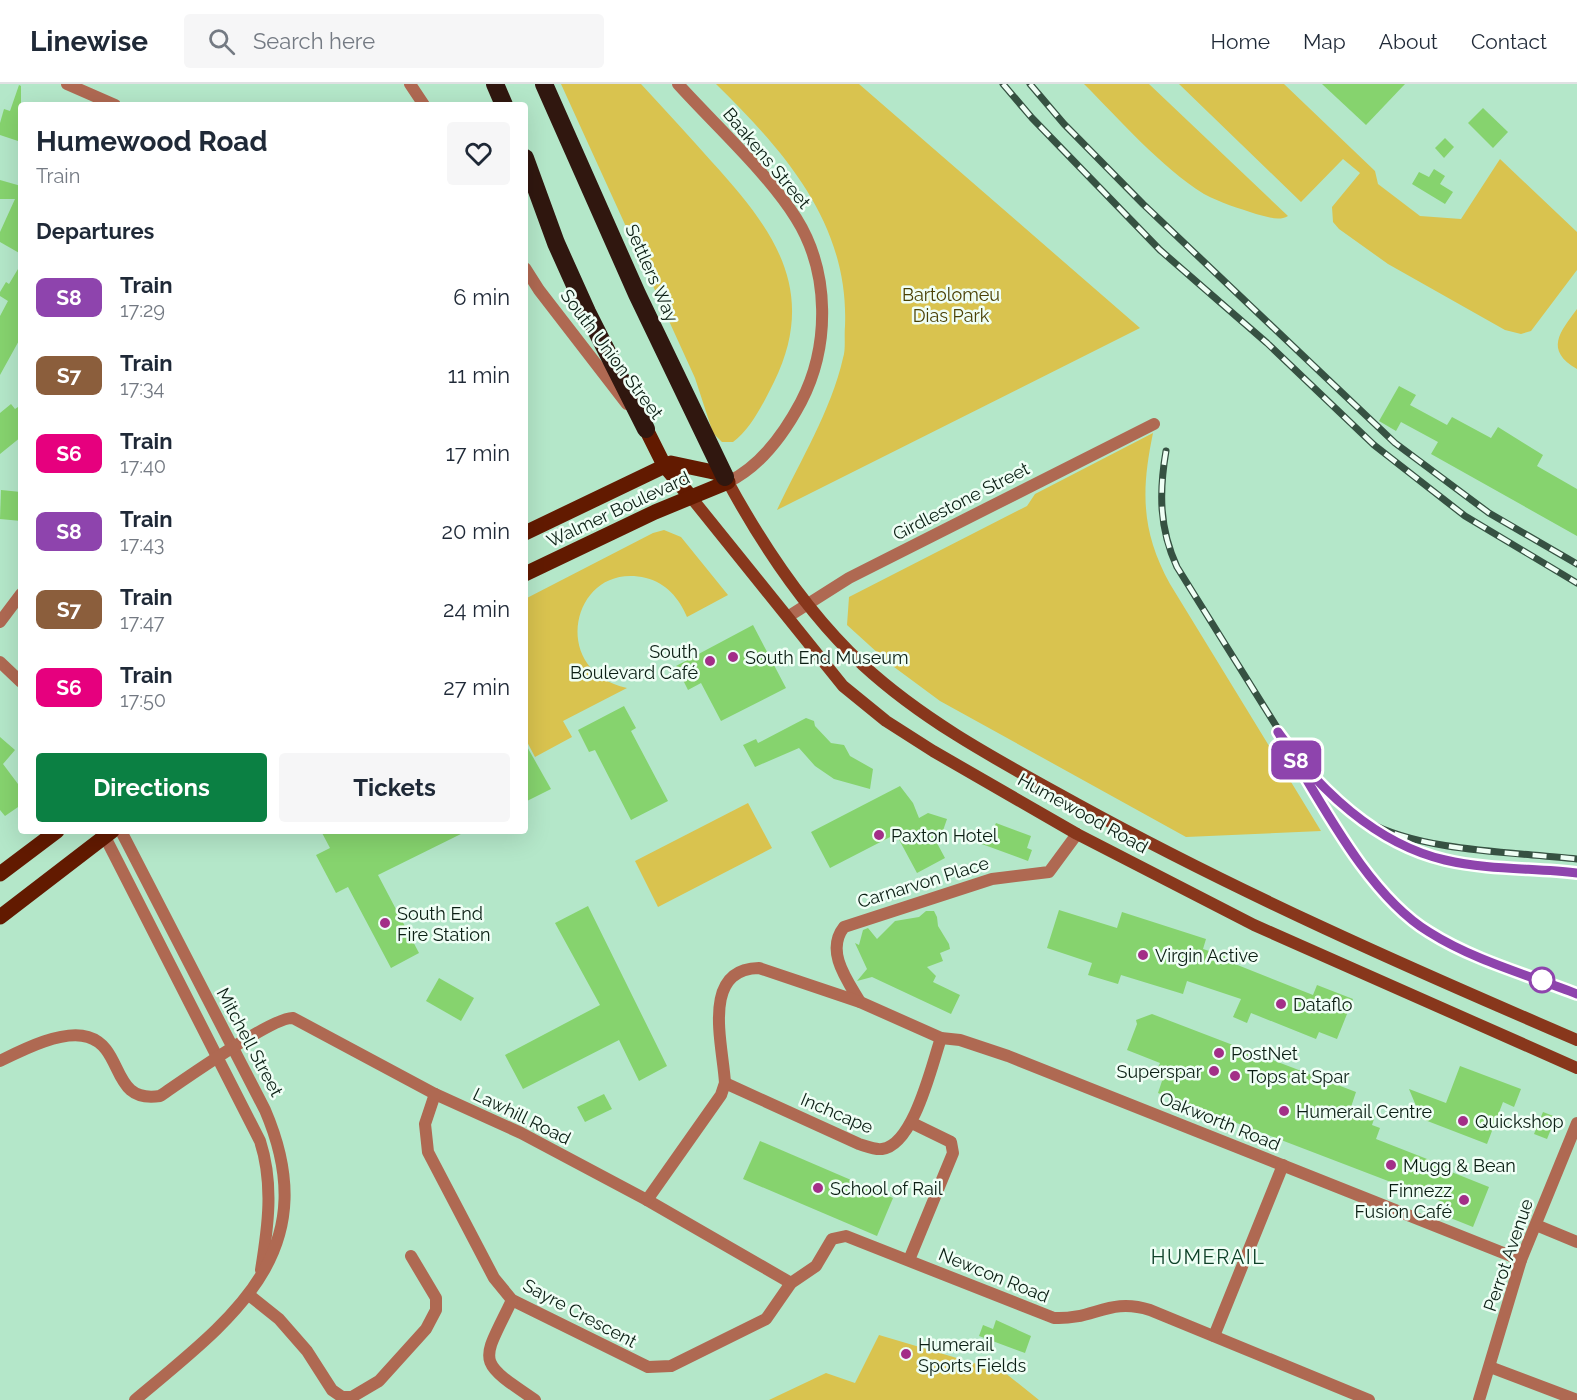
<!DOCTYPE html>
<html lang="en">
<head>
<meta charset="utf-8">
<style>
  body { margin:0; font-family:Raleway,sans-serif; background:#f6f6f7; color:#1f2937; height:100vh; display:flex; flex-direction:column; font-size:22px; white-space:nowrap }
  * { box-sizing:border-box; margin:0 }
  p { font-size:20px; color:#747a83 }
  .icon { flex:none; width:33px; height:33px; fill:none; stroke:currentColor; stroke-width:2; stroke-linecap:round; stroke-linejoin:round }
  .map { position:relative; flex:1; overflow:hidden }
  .details { position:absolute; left:18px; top:18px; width:510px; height:732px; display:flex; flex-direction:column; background:#fff; border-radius:6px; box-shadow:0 6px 24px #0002 }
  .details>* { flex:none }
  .badge { padding:0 12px; border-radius:9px; font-size:21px; line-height:39px }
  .map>.badge { position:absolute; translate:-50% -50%; box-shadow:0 0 0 3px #fff }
  h2 { padding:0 18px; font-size:22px; line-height:54px }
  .round { display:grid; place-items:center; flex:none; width:63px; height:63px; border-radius:6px; background:#f6f6f7 }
  .overview { display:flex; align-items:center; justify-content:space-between; height:102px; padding:0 18px }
  h1 { font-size:28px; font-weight:700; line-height:45px }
  .cta { display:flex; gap:12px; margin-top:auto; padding:12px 18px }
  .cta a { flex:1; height:69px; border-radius:6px; background:#0b8043; color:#fff; font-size:24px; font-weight:700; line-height:69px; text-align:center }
  .cta a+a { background:#f6f6f7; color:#1f2937 }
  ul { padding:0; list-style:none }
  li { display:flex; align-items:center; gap:18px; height:78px; padding:0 18px }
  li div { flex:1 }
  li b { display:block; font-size:22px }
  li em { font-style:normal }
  li .badge { min-width:66px; font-weight:700; text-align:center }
  header { display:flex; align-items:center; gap:36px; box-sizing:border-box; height:84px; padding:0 30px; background:#fff; border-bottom:2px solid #e0e1e3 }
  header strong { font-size:28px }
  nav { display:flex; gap:33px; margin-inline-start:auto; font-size:21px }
  .search { width:420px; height:54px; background:#f6f6f7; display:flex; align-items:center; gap:15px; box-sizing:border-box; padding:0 21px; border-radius:6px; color:#747a83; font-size:22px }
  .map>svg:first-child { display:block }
  .green { fill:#d9c34f }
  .building { fill:#86d36e }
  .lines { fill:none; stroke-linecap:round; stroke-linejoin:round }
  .minor { stroke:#af6952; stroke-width:12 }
  .tertiary { stroke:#af6952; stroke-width:12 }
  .secondary { stroke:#88371c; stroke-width:12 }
  .primary { stroke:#621a00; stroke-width:15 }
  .motorway { stroke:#30170f; stroke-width:18 }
  .rail-casing { stroke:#365142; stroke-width:7 }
  .rail { stroke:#effef5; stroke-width:4.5; stroke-dasharray:14; stroke-linecap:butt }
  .line-casing { stroke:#fff; stroke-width:14 }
  .line { stroke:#8e44ad; stroke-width:9 }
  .poi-dot { fill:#a32f88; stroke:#effef5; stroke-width:2 }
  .stop-dot { fill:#fff; stroke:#8e44ad; stroke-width:3 }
  .labels { text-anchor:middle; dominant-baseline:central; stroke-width:5; stroke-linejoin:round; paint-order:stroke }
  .street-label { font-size:18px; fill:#0b1f14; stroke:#effef5 }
  .park-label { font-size:18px; fill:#4a4004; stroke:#effef5 }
  .poi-label { font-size:18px; fill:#0b1f14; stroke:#effef5; text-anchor:start }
  .neighbourhood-label { font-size:20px; letter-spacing:1.5px; fill:#0e4129; stroke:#effef5 }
</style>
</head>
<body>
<header>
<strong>Linewise</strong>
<div class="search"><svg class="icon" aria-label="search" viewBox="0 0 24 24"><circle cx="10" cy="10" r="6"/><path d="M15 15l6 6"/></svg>Search here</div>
<nav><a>Home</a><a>Map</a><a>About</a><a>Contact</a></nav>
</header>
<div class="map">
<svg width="1577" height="1316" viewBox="0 0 1577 1316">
  <rect width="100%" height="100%" fill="#b4e7c9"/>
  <!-- green -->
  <g class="green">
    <path d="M561 0H641C665 26 689 52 712 78 773 145 819 206 774 298 764 318 751 345 733 358H722L713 349 695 294Z"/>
    <path d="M716 0H859L1140 244 777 426C800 377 831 327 843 274 846 265 844 253 845 242 849 140 785 68 716 0Z"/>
    <path d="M1084 0H1149L1288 132C1278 138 1266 132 1256 130 1238 124 1221 119 1204 110 1161 83 1120 36 1084 0Z"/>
    <polygon points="1179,0 1284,0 1375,87 1378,100 1420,132 1461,135 1500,75 1577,148 1577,186 1531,247 1521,250 1505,246 1388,180 1339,145 1333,138 1332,123 1360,89 1343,75 1301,118"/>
    <path d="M1577 225V285C1544 266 1560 248 1577 225Z"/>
    <path d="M1153 349C1141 407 1141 447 1170 500L1321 747 1186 753 940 617 890 580 847 541 849 513 1027 422 1035 410Z"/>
    <path d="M664 446 681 453 728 511 687 533C679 514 666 499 646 494 572 476 547 587 627 604L563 637 572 653 535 673 525 654V515L653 449Z"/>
    <polygon points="748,719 772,764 658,823 635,777"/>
    <polygon points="879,1251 1004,1288 1039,1316 769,1316 826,1289 855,1299"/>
  </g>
  <!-- building -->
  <g class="building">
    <polygon points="1322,0 1405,0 1366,41"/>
    <polygon points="19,1 21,2 21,58 0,51 0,39 4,25 10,27"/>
    <polygon points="1483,24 1508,48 1493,64 1468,39"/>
    <polygon points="1445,54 1454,63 1444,74 1435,64"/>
    <polygon points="1434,85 1445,92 1440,100 1453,108 1445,120 1412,100 1419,88 1429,93"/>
    <polygon points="0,96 21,102 21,170 0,158 0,148 15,115 0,115"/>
    <polygon points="21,180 21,253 0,291 0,232 8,217 0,212 0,208 6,198 9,200"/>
    <polygon points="1399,302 1416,311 1410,321 1447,341 1452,333 1491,354 1498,343 1543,371 1537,382 1577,405 1577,452 1431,370 1438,358 1401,338 1396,347 1379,337"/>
    <polygon points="11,320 15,325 21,321 21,353 0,370 0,329"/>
    <polygon points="1,406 21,408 21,437 0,435"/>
    <polygon points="753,541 786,604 721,637 701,599 688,606 676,582"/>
    <polygon points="624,622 636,644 631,647 668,717 631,736 595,666 589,668 578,646"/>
    <polygon points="806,634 814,637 815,642 831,659 844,661 850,672 873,685 870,705 834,695 815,682 799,664 755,683 743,661 756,655 758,659"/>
    <polygon points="0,653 15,666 3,680 21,704 21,721 5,732 0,726"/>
    <polygon points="525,659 551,705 525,718"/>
    <polygon points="900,702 913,719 919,734 928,729 947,735 938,761 945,774 917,789 896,750 830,784 811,748"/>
    <polygon points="996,739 1031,752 1027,764 1032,766 1028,777 979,759 984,748 991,750"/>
    <polygon points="321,747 467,747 378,791 419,869 391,884 348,803 336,809 316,771 330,764"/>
    <polygon points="588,822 667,982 639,997 619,956 523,1005 505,971 600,921 555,839"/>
    <polygon points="1059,826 1117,844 1122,828 1206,855 1203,865 1237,876 1235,880 1313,911 1317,901 1353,915 1337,955 1319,948 1316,955 1251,929 1247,939 1233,933 1241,915 1187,897 1183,910 1121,891 1118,900 1088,891 1092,879 1047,864"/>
    <polygon points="926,827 934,827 937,833 938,842 949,860 950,865 940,869 943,877 927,883 936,892 933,898 960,911 951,930 872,893 857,897 867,885 855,859 859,861 863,846 868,844 877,855 895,837 919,833"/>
    <polygon points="439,894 474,914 461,937 426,917"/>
    <polygon points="1152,930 1356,1008 1351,1023 1375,1032 1372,1041 1380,1044 1376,1055 1450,1084 1449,1087 1489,1103 1473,1143 1438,1129 1443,1118 1158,1009 1162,997 1154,993 1160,979 1127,966 1137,940 1136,936"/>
    <polygon points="1460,982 1521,1005 1514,1023 1503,1018 1487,1060 1417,1033 1419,1029 1409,1005 1446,1019"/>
    <polygon points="604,1010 612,1025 585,1038 577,1023"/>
    <polygon points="1543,1028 1556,1033 1547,1055 1534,1050"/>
    <polygon points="760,1057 893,1114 877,1152 743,1095"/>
    <polygon points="996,1236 1031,1252 1025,1269 979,1252 983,1241 993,1245"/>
  </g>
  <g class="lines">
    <!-- minor -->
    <g class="minor">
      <polyline points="67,0 115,21"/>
      <polyline points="789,532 849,494 1154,340"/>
      <polyline points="0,538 21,510"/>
      <polyline points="0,578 21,598"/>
      <path d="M102 747 260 1057C274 1100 268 1143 261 1186"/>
      <path d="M121 747 265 1026C326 1168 234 1233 135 1316"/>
      <path d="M860 918C847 896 825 867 844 843L992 795 1049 788 1077 750"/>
      <path d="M0 977C22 966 63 945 88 953 125 964 110 1020 160 1012 182 997 274 932 293 934L435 1010 521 1049 647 1116 791 1199"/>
      <path d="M725 999 859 1060C866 1062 874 1066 882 1065 914 1061 932 980 941 954"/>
      <path d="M435 1010 425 1040 428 1068 494 1194 512 1216 648 1283 671 1282 766 1235 791 1199 816 1182 832 1155 846 1152 1054 1234C1094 1236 1109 1213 1150 1226L1369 1316"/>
      <path d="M647 1116 721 1011 725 999C723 961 700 885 759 884L860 918 941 954 960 956 1008 972 1521 1176"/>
      <polyline points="1536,1141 1577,1158"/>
      <polyline points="909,1176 953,1069 951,1058 912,1039"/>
      <polyline points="249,1211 279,1235 307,1267 332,1306 342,1313 352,1313 379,1297 426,1245 436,1226 436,1214 411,1172"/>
      <path d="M512 1216C482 1279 474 1275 535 1316"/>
      <polyline points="1214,1252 1283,1081"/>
      <polyline points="1490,1283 1577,1316"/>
      <polyline points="1479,1316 1521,1176 1577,1039"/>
    </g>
    <!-- tertiary -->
    <g class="tertiary">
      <polyline points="410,0 424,21"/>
      <path d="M678 0C715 41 767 88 796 134 830 188 830 262 801 318 784 350 761 382 728 398"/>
      <polyline points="525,184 539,206 627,320"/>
    </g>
    <!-- secondary -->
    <g class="secondary">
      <path d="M728 398C764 464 807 529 863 581 926 639 1003 679 1077 720 1239 809 1407 883 1577 956"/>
      <polyline points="690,412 843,602 886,637 933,667 1077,750 1254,841 1577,984"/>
    </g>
    <!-- primary -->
    <g class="primary">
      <polyline points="646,345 664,381 690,412"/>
      <polyline points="525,449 671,379 718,389 728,398 655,428 525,490"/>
      <polyline points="0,790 57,747"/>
      <polyline points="0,833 112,747"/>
    </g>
    <!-- motorway -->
    <g class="motorway">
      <polyline points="495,0 504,21"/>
      <polyline points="544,0 637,210 725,393"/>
      <polyline points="525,74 556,159 587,228 646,345"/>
    </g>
    <!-- rail casing -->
    <g class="rail-casing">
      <g id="rail">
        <polyline points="1003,0 1032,34 1160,166 1267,259 1374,361 1465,432 1577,499"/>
        <polyline points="1030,0 1064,40 1143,120 1395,359 1489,429 1577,480"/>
        <path d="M1166 367C1159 408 1159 444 1177 483L1369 791C1422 861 1499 880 1577 910"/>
        <path d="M1306 683C1326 703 1343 724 1368 738 1423 768 1515 768 1577 775"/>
        <path d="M1385 752C1439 789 1514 782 1577 789"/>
      </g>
    </g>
    <!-- rail -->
    <use href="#rail" class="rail"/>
  </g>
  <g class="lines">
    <!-- line casing -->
    <g class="line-casing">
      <path id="line" d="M1577 789C1534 784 1488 786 1445 776 1376 760 1318 705 1278 648 1318 711 1365 809 1429 848 1473 876 1528 891 1577 910"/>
    </g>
    <!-- line -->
    <use href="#line" class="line"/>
  </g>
  <!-- markers -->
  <g class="poi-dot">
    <circle cx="733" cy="573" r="6"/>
    <circle cx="710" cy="577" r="6"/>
    <circle cx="879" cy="751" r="6"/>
    <circle cx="385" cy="839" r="6"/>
    <circle cx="1143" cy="871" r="6"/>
    <circle cx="1281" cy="920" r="6"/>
    <circle cx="1219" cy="969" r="6"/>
    <circle cx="1214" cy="987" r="6"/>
    <circle cx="1235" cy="992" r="6"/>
    <circle cx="1284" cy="1027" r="6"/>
    <circle cx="1463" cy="1037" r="6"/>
    <circle cx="1391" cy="1081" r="6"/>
    <circle cx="818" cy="1104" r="6"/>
    <circle cx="1464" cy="1116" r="6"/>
    <circle cx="906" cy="1270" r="6"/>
  </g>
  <circle class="stop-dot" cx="1542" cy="896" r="12"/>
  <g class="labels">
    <!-- street labels -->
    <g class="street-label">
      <text transform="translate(767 74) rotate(50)">Baakens Street</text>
      <text transform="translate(652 189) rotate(66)">Settlers Way</text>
      <text transform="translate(612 270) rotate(53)">South Union Street</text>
      <text transform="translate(961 417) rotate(-27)">Girdlestone Street</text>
      <text transform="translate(618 425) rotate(-25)">Walmer Boulevard</text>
      <text transform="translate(1083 729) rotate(29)">Humewood Road</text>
      <text transform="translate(923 798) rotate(-17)">Carnarvon Place</text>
      <text transform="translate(250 958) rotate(62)">Mitchell Street</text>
      <text transform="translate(837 1029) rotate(23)">Inchcape</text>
      <text transform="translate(522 1032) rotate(26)">Lawhill Road</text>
      <text transform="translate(1220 1037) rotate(22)">Oakworth Road</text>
      <text transform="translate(1508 1171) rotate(-71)">Perrot Avenue</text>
      <text transform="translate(994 1191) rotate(22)">Newcon Road</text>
      <text transform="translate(580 1229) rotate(28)">Sayre Crescent</text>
    </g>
    <!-- park labels -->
    <g class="park-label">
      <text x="951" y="210">Bartolomeu<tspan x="951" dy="21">Dias Park</tspan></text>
    </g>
    <!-- poi labels -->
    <g class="poi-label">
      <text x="698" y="567" text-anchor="end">South<tspan x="698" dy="21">Boulevard Café</tspan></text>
      <text x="745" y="573">South End Museum</text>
      <text x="891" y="751">Paxton Hotel</text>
      <text x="397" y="829">South End<tspan x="397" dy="21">Fire Station</tspan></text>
      <text x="1155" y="871">Virgin Active</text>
      <text x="1293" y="920">Dataflo</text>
      <text x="1231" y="969">PostNet</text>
      <text x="1202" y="987" text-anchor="end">Superspar</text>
      <text x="1247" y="992">Tops at Spar</text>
      <text x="1296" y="1027">Humerail Centre</text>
      <text x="1475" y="1037">Quickshop</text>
      <text x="1403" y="1081">Mugg &amp; Bean</text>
      <text x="830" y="1104">School of Rail</text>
      <text x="1452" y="1106" text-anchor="end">Finnezz<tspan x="1452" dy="21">Fusion Café</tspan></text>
      <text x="918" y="1260">Humerail<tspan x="918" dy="21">Sports Fields</tspan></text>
    </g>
    <!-- neighbourhood labels -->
    <g class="neighbourhood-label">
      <text x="1208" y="1173">HUMERAIL</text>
    </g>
  </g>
</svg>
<b class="badge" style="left:1296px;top:676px;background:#8e44ad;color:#fff">S8</b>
<section class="details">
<div class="overview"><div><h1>Humewood Road</h1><p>Train</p></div><a class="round"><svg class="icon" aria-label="heart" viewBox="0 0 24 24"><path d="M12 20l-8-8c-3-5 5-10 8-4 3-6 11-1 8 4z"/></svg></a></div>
<h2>Departures</h2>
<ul>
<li><span class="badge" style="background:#8e44ad;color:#fff">S8</span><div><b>Train</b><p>17:29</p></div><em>6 min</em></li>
<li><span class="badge" style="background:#8b5e3c;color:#fff">S7</span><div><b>Train</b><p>17:34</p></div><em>11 min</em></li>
<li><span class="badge" style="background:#e6007e;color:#fff">S6</span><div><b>Train</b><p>17:40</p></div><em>17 min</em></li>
<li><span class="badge" style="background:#8e44ad;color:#fff">S8</span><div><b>Train</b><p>17:43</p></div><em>20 min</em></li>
<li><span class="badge" style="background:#8b5e3c;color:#fff">S7</span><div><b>Train</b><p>17:47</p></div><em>24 min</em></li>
<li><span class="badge" style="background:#e6007e;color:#fff">S6</span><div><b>Train</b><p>17:50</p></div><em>27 min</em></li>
</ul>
<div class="cta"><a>Directions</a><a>Tickets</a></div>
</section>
</div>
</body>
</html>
